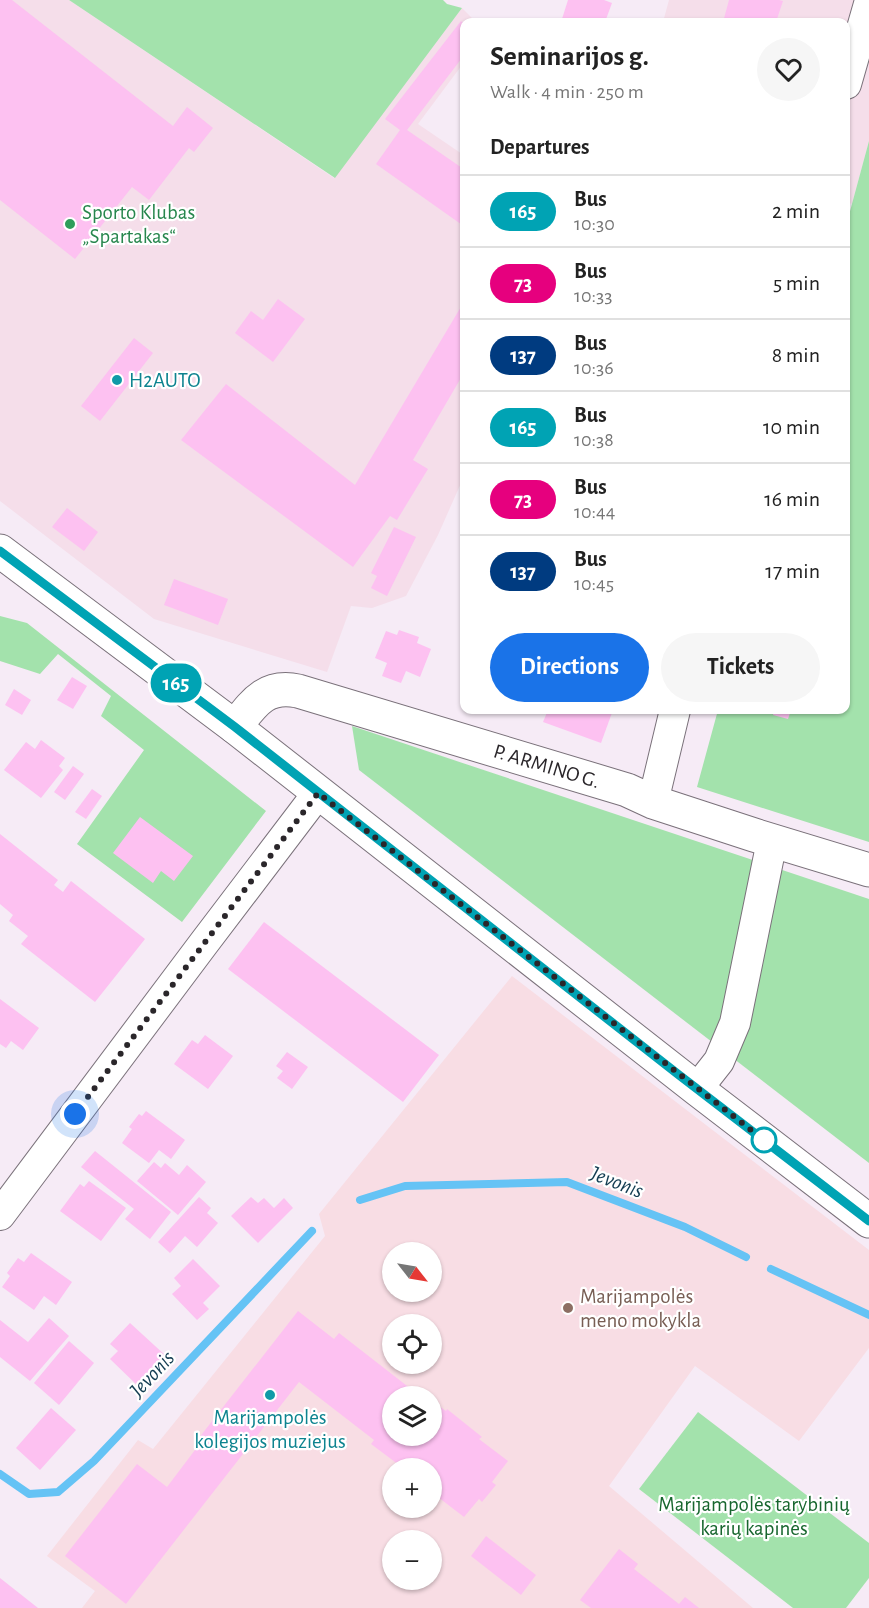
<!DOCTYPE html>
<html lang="en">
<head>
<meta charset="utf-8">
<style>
  body { margin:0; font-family:"Alegreya Sans",sans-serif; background:#f6f6f6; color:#222; height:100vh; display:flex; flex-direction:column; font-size:22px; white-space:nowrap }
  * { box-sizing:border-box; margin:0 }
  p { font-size:20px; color:#767676 }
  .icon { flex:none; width:33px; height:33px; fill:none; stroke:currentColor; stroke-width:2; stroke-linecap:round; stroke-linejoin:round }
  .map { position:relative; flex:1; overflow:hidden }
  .panel { position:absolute; left:460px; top:18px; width:390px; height:696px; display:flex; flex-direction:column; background:#fff; border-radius:12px; box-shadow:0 2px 4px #0004 }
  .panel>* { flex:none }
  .badge { padding:0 12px; border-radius:20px; font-size:21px; line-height:39px }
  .needle { width:39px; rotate:121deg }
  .fabs { position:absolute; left:382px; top:1242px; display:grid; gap:12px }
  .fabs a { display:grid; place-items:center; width:60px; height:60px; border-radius:50%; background:#fff; box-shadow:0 2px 4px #0004; font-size:30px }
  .you { position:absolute; width:30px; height:30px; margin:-15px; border:4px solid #fff; border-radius:50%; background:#1a73e8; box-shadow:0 0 0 9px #1a73e833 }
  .map>.badge { position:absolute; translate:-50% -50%; box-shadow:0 0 0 3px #fff }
  h2 { padding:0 30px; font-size:22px; line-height:54px }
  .round { display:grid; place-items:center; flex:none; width:63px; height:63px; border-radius:32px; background:#f6f6f6 }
  .headline { display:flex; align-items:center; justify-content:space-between; height:102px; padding:0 30px }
  h1 { font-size:28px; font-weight:700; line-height:45px }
  .cta { display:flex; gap:12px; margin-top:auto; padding:12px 30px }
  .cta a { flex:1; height:69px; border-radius:36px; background:#1a73e8; color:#fff; font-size:24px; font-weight:700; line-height:69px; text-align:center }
  .cta a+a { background:#f6f6f6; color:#222 }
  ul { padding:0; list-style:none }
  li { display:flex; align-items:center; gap:18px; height:72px; padding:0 30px; border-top:2px solid #e0e0e0 }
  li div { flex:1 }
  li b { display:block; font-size:22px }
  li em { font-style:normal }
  li .badge { min-width:66px; font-weight:700; text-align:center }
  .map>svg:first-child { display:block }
  .commercial { fill:#f5deea }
  .education { fill:#f8dde4; fill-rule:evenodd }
  .green { fill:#a3e2ac }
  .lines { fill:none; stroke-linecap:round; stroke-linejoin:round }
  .stream { stroke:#65c3f5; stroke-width:8 }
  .building { fill:#fdc1f1 }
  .street-casing { stroke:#7a717a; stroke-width:32 }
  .secondary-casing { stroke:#7a717a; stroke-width:35 }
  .primary-casing { stroke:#7a717a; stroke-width:35 }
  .street { stroke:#fff; stroke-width:30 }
  .secondary { stroke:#fff; stroke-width:33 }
  .primary { stroke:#fff; stroke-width:33 }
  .line-casing { stroke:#fff; stroke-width:14 }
  .line { stroke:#00a3b4; stroke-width:9 }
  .walk { stroke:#2a262a; stroke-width:6; stroke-dasharray:0 10.8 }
  .leisure-dot { fill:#2e9e5b; stroke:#fff; stroke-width:2 }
  .culture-dot { fill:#0f9aa8; stroke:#fff; stroke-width:2 }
  .stop-dot { fill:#fff; stroke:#00a3b4; stroke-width:3 }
  .education-dot { fill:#8d6e63; stroke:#fff; stroke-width:2 }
  .labels { text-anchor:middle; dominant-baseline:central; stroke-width:4.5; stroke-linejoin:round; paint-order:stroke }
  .leisure-label { font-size:21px; fill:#27864d; stroke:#fff; text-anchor:start }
  .culture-label { font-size:21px; fill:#0d838f; stroke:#fff; text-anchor:start }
  .street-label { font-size:21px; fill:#2a262a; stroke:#fff }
  .education-label { font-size:21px; fill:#785e54; stroke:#fff; text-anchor:start }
  .park-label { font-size:21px; fill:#17662e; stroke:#fff }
  .water-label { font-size:22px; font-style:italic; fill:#143d52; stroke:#fff }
</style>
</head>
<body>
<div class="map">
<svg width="869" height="1608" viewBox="0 0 869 1608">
  <rect width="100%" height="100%" fill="#f6ebf6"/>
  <!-- commercial -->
  <g class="commercial">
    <polygon points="0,0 69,0 334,178 462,8 476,22 465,22 465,61 418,124 465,156 465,474 438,535 406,596 372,608 351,606 327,672 154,619 0,501"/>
    <polygon points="669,0 869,0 869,141 852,204 846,202 846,22 663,22"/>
  </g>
  <!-- education -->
  <path class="education" d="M512 976 869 1250V1348L799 1441 695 1366 609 1486 753 1608H82L95 1591 47 1556 138 1440 153 1449 325 1236 319 1214ZM393 1252H432V1292H393ZM393 1324H432V1364H393ZM393 1396H432V1436H393ZM393 1468H432V1508H393ZM393 1540H432V1580H393Z"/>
  <!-- green -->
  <g class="green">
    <polygon points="69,0 443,0 447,4 462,8 335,178"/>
    <polygon points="869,141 869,842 697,787 718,710 846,710 846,226"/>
    <polygon points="0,616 27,623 266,811 182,922 77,844 144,750 101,716 111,696 58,654 40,674 0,661"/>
    <polygon points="352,726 869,899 869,1163 359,770"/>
    <polygon points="698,1412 869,1543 869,1578 846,1608 793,1608 639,1489"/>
  </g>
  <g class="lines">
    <!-- stream -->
    <g class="stream">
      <polyline points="360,1200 405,1186 567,1182 685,1227 746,1257"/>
      <polyline points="771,1269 869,1315"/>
      <polyline points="0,1474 29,1494 58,1492 94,1461 312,1231"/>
    </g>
  </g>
  <!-- building -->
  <g class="building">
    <polygon points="0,0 12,0 173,126 187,107 213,128 194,152 189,148 149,200 132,187 75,259 0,200"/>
    <polygon points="568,0 604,0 612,3 605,22 561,22"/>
    <polygon points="729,0 779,0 783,1 776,22 723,22"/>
    <polygon points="461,21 465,25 465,54 407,130 465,170 465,227 376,164 400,130 385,119"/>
    <polygon points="278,299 305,319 273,362 235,333 251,311 263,320"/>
    <polygon points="465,300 465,371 413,460 428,469 397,520 390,516 353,567 181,440 226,384 355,485"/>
    <polygon points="134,338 153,353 100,421 81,406"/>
    <polygon points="67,508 98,532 84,551 52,527"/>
    <polygon points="394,527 416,537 387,596 371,588 377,576 371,573"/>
    <polygon points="174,579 228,599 218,625 164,605"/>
    <polygon points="399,630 419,637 417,643 431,649 420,677 406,671 401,683 382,676 387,663 375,658 386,631 397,635"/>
    <polygon points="72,677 87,686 73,709 57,700"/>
    <polygon points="14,689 31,700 22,715 5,705"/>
    <polygon points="548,710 613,710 601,743 543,722"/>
    <polygon points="775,710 791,710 788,719 773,715"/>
    <polygon points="41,740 65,758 59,766 63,770 41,798 4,770 26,742 35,749"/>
    <polygon points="73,766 84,774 65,800 54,792"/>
    <polygon points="92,789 102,796 86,819 75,812"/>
    <polygon points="140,817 193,856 174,881 161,871 153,883 113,853"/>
    <polygon points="0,834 58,880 54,885 63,892 71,881 145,939 95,1002 21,944 28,936 9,921 13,915 0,904"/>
    <polygon points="264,922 439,1055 403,1102 228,969"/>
    <polygon points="0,999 39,1028 23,1050 11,1041 6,1048 0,1044"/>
    <polygon points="205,1035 233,1056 208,1089 174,1064 192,1040 198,1044"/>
    <polygon points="287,1052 308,1067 292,1089 277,1078 283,1071 276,1066"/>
    <polygon points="146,1111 185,1140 171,1159 159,1150 149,1163 122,1143 132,1129 129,1127 139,1114 142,1116"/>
    <polygon points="95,1151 171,1212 150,1239 125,1219 134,1209 81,1167"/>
    <polygon points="154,1162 161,1168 165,1163 179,1175 187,1165 206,1182 178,1215 137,1181"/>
    <polygon points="89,1181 126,1208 101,1241 60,1211 80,1184 84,1187"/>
    <polygon points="199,1197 211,1208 207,1213 218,1223 197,1247 185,1236 170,1253 158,1242"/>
    <polygon points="251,1197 258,1203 264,1198 274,1208 284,1198 293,1208 258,1243 231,1216"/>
    <polygon points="31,1253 72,1282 56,1305 44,1296 34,1310 2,1287 10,1276 7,1273 18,1258 24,1262"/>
    <polygon points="193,1259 220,1286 203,1303 209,1309 197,1320 172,1294 181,1286 174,1278"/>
    <polygon points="298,1311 334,1339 339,1333 411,1389 413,1386 426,1396 393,1396 393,1436 432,1436 432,1401 446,1411 447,1409 482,1437 479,1439 508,1461 492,1482 496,1485 482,1502 479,1499 464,1517 434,1494 432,1496 432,1468 403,1468 371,1444 374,1440 299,1382 126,1604 65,1556 137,1464 167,1487 198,1446 195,1443"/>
    <polygon points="49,1318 69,1336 30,1381 0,1357 0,1320 28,1342"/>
    <polygon points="130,1323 166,1356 138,1386 110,1359 118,1351 110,1344"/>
    <polygon points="69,1341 94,1363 59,1405 34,1383"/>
    <polygon points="51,1408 76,1430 40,1470 16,1448"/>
    <polygon points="486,1536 536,1575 521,1595 471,1556"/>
    <polygon points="619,1549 638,1564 634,1569 679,1604 685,1597 699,1608 591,1608 580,1600"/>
    <polygon points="0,1578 38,1608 0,1608"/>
  </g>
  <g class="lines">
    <!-- street casing -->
    <g class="street-casing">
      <g id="street">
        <polyline points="846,84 869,4"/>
        <polyline points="653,802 675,710"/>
        <polyline points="697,1089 719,1061 735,1023 772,841"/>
        <polyline points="0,1215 204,943 318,793"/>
      </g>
    </g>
    <!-- secondary casing -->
    <g class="secondary-casing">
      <g id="secondary">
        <path id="s1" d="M235 727C253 704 265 684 298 691L627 790 653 802 754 835 869 870"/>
      </g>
    </g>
    <!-- primary casing -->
    <g class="primary-casing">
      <polyline id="primary" points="0,551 235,727 697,1089 869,1221"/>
    </g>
    <!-- street -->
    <use href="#street" class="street"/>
    <!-- secondary -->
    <use href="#secondary" class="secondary"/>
    <!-- primary -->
    <use href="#primary" class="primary"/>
  </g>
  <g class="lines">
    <!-- line casing -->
    <g class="line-casing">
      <polyline id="line" points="0,551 235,727 679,1075 869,1221"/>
    </g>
    <!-- line -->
    <use href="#line" class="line"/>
    <!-- walk -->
    <polyline class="walk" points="75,1114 318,793 764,1140"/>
  </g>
  <!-- markers -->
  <circle class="leisure-dot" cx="70" cy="224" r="6"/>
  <g class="culture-dot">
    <circle cx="117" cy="380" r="6"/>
    <circle cx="270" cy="1395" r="6"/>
  </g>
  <circle class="stop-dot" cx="764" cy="1140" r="12"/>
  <circle class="education-dot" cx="568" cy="1308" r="6"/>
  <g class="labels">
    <!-- leisure labels -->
    <g class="leisure-label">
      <text x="82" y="212">Sporto Klubas<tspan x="82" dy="24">„Spartakas“</tspan></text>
    </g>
    <!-- culture labels -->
    <g class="culture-label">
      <text x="129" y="380">H2AUTO</text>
      <text x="270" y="1417" text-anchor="middle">Marijampolės<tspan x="270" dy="24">kolegijos muziejus</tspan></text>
    </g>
    <!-- street labels -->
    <g class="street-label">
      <text stroke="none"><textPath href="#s1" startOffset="338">P. ARMINO G.</textPath></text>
    </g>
    <!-- education labels -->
    <g class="education-label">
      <text x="580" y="1296">Marijampolės<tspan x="580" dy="24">meno mokykla</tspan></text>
    </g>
    <!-- park labels -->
    <g class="park-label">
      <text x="754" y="1504">Marijampolės tarybinių<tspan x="754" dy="24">karių kapinės</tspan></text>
    </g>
    <!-- water labels -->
    <g class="water-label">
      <text transform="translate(617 1182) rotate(21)">Jevonis</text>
      <text transform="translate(152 1374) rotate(-47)">Jevonis</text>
    </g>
  </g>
</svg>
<div class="fabs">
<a><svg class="needle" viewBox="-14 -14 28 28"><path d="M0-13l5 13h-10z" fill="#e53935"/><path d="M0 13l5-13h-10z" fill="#767676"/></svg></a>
<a><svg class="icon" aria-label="locate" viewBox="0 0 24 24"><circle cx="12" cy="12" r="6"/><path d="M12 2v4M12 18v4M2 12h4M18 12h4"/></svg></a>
<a><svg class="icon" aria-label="layers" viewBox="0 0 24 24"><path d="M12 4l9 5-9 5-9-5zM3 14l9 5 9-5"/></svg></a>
<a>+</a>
<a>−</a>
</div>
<div class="you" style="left:75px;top:1114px"></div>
<b class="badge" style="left:176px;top:683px;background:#00a3b4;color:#fff">165</b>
<section class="panel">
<div class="headline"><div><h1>Seminarijos g.</h1><p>Walk · 4 min · 250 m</p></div><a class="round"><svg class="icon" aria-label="heart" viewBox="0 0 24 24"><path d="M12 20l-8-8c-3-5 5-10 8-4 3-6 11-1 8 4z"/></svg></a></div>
<h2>Departures</h2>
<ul>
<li><span class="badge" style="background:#00a3b4;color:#fff">165</span><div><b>Bus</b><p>10:30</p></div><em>2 min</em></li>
<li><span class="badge" style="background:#e6007e;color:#fff">73</span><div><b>Bus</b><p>10:33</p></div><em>5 min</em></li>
<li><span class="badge" style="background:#003b80;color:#fff">137</span><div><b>Bus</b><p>10:36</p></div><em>8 min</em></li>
<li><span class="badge" style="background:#00a3b4;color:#fff">165</span><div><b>Bus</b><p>10:38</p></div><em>10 min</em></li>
<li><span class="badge" style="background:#e6007e;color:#fff">73</span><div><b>Bus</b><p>10:44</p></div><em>16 min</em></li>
<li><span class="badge" style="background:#003b80;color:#fff">137</span><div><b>Bus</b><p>10:45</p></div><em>17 min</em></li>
</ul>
<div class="cta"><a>Directions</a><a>Tickets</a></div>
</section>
</div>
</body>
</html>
